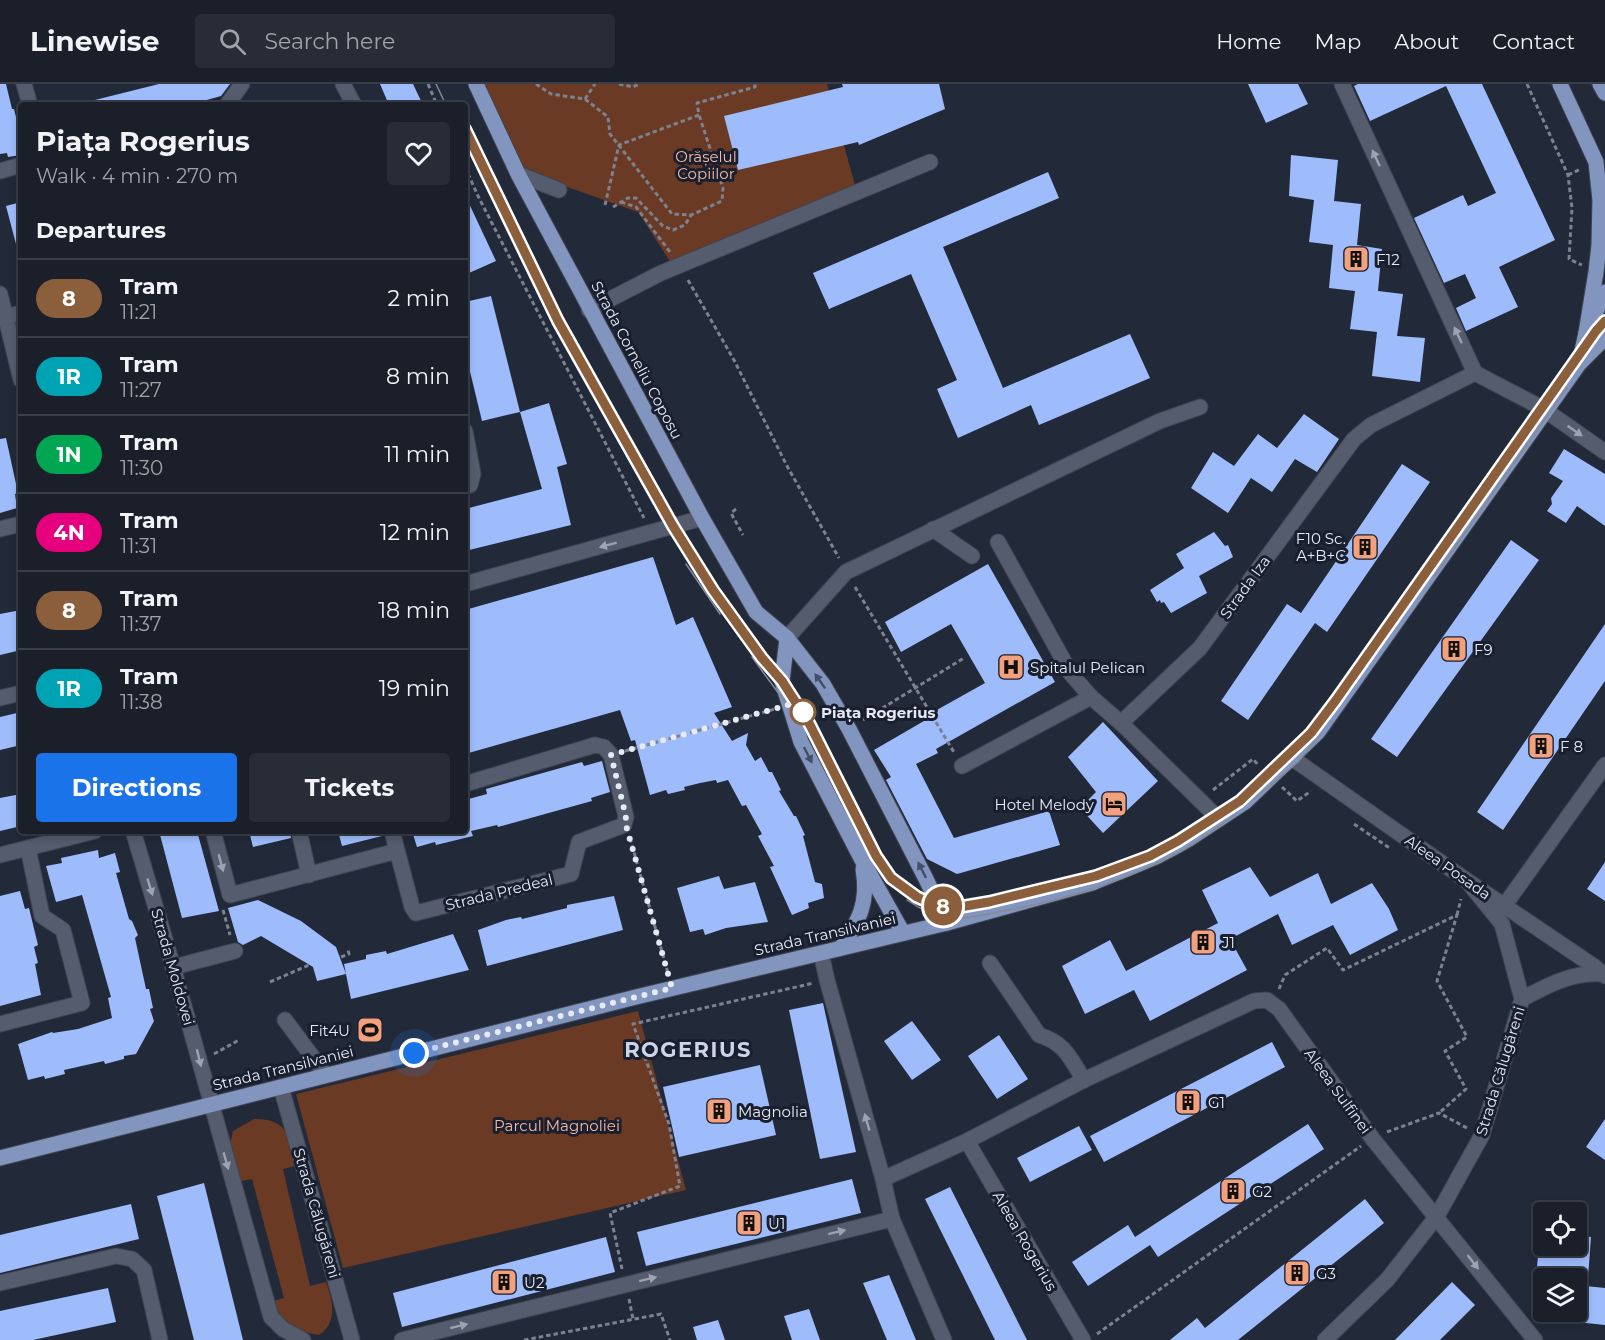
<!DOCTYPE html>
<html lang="en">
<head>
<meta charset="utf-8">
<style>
  body { margin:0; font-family:Montserrat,sans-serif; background:#272c36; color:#f1f3f6; height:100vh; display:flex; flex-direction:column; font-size:22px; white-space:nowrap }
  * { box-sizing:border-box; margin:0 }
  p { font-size:20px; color:#9fa2a8 }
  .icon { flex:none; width:33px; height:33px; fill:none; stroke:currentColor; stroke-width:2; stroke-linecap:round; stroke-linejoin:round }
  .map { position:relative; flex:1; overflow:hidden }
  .drawer { position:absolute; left:18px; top:18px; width:450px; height:732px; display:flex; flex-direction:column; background:#1a1f2a; border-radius:6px; box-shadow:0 3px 9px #0003,0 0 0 2px #383d47 }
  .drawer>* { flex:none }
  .badge { padding:0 12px; border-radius:20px; font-size:21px; line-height:39px }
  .fabs { position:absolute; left:1533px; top:1118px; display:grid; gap:12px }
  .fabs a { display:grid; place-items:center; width:54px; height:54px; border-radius:6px; background:#1a1f2a; box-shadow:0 3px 9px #0003,0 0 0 2px #383d47; font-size:30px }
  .you { position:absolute; width:30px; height:30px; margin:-15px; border:4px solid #fff; border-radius:50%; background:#1a73e8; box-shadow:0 0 0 9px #1a73e833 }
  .map>.badge { position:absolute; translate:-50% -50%; box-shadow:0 0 0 3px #fff }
  h2 { padding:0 18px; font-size:22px; line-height:54px }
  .round { display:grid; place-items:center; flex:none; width:63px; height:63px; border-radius:6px; background:#272c36 }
  .summary { display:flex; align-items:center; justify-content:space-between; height:102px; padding:0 18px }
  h1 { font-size:28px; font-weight:700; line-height:45px }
  .action { display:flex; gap:12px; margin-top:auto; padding:12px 18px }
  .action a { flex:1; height:69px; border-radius:6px; background:#1a73e8; color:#fff; font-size:24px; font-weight:700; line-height:69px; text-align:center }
  .action a+a { background:#272c36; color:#f1f3f6 }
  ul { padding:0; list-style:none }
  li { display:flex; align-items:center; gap:18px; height:78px; padding:0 18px; border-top:2px solid #383d47 }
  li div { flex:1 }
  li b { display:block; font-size:22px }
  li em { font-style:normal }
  li .badge { min-width:66px; font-weight:700; text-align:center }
  header { display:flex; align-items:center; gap:36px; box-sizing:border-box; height:84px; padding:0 30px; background:#1a1f2a; border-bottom:2px solid #383d47 }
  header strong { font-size:28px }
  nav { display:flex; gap:33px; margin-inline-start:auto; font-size:21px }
  .search { width:420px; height:54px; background:#272c36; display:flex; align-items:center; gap:15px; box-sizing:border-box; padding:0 21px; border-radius:6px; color:#9fa2a8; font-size:22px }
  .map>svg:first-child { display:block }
  .green { fill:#6a3a24 }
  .building { fill:#9ebcfc }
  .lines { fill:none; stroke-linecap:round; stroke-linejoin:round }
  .minor-casing { stroke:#3f4552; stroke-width:17 }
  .major-casing { stroke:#3f4552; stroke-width:17 }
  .path { stroke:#7c828f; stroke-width:3; stroke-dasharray:4.5 3; stroke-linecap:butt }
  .minor { stroke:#545c6d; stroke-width:15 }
  .major { stroke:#8295bf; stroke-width:15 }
  .tram { stroke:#848a97; stroke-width:1.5 }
  .oneway { fill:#9ca3b1 }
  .oneway2 { fill:#434e68 }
  .line-casing { stroke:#fff; stroke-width:14 }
  .line { stroke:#8b5e3c; stroke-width:9 }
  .walk { stroke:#e5eaf5; stroke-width:6; stroke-dasharray:0 10.8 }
  .stop-dot { fill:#fff; stroke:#8b5e3c; stroke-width:3 }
  .labels { text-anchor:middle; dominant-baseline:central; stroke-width:6; stroke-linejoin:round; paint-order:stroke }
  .park-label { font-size:15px; fill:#f4b9a0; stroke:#191f2e }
  .poi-label { font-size:15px; fill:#e5eaf5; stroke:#191f2e; text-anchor:start }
  .street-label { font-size:15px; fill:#e5eaf5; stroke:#191f2e }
  .stop-label { font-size:15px; font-weight:bold; fill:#e5eaf5; stroke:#191f2e; text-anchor:start }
  .district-label { font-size:21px; font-weight:bold; letter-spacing:1.5px; fill:#cbd4e8; stroke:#191f2e }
</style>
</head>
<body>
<header>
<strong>Linewise</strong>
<div class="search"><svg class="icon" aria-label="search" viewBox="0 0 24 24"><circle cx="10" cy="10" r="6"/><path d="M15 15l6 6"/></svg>Search here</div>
<nav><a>Home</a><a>Map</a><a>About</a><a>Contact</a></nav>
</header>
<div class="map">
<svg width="1605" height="1256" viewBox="0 0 1605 1256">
  <rect width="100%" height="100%" fill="#222938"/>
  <!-- green -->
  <g class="green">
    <polygon points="483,0 827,0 856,105 673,182 638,128 525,88"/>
    <polygon points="638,927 686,1106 343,1184 296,1010"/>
    <path d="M254 1035C288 1034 289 1054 299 1081L283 1085 310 1202 326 1198C333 1217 338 1238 319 1251 297 1248 281 1238 270 1218L284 1214 252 1095 237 1098 229 1065 233 1047Z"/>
  </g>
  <!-- building -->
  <g class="building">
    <polygon points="0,0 6,0 12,25 14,25 17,37 21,35 21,71 8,73 7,69 0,70"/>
    <polygon points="159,0 230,0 221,12 189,21 96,21 95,16"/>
    <polygon points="380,0 413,0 423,21 389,21"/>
    <polygon points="842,0 939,0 945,25 859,61 858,58 738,86 724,32 843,3"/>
    <polygon points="1248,0 1298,0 1308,20 1266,39"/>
    <polygon points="1358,0 1482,0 1555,156 1499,183 1518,223 1466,247 1456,224 1476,214 1465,190 1444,199 1414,134 1463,111 1468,122 1496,109 1446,2 1370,37 1354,2"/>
    <polygon points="1291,71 1338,76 1334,117 1361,120 1357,161 1382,165 1378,207 1403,210 1397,252 1425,254 1420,298 1372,292 1377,248 1350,245 1355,207 1329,204 1333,161 1309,158 1314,116 1289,112"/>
    <polygon points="1048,88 1059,114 943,163 1003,304 1130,250 1150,294 1039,341 1031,321 958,354 937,305 957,296 911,190 829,225 813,189"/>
    <polygon points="465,111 496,177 469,189 465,182"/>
    <polygon points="21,118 21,159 16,160 6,122"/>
    <polygon points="491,212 520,328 482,337 465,267 465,218"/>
    <polygon points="549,319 567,380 557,383 571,441 465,467 465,425 542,405 520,328"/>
    <polygon points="1304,330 1339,355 1317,388 1295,375 1272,408 1251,394 1228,429 1191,404 1213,368 1234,382 1258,350 1277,364"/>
    <polygon points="6,354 18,409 15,410 17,424 0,429 0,355"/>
    <polygon points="1564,365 1605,390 1605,442 1577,422 1566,439 1547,427 1552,420 1551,414 1563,397 1549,389"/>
    <polygon points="1402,380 1430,398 1327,548 1315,539 1248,636 1221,617 1287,520 1301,529"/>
    <polygon points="1214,448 1225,462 1228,461 1233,473 1199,492 1207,509 1171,529 1164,518 1161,519 1160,516 1157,518 1150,506 1184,484 1176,470"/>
    <polygon points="1511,456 1539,476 1397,673 1371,655"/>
    <polygon points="653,473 676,541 693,533 732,623 714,629 732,657 748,649 746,661 755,677 761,673 769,688 772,688 781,706 779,707 794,732 796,732 805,751 803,752 815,798 822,800 824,814 808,819 809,824 792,831 770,783 774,782 758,752 762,750 746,721 742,722 728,696 717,699 716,696 700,699 684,703 685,706 668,710 666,706 650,711 635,656 631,657 620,626 465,670 465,526"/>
    <polygon points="988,480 1055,598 936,665 938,669 916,680 954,754 1049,727 1060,761 957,790 927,775 886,696 891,693 874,666 936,630 935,627 985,599 951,540 901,568 885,538"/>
    <polygon points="21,526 21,566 0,571 0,530"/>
    <polygon points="1605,540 1605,597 1503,746 1477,728"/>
    <polygon points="21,628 21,661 0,666 0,633"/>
    <polygon points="1103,638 1158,697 1103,749 1080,724 1096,708 1068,673"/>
    <polygon points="602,677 610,708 591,714 592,717 498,743 497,741 471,747 473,752 436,761 435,758 417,763 412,747 465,747 465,716 487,710 486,705 582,678 584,682"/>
    <polygon points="21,710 21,742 0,747 0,714"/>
    <polygon points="159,747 197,747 219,827 182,834"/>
    <polygon points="249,747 290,747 291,754 253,763"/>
    <polygon points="338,747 381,747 382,752 342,762"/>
    <polygon points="98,766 99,774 115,769 120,788 116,789 129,835 132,837 138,851 135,854 146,905 149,905 153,924 150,925 154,937 136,970 124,972 124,975 105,980 104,977 64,986 65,990 45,995 44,992 28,996 18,960 52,948 53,949 78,945 112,934 108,914 111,913 82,811 56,818 46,782 62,779 61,774"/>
    <polygon points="1605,778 1605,817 1587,805"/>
    <polygon points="1250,783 1270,813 1318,789 1331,820 1372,799 1389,825 1398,846 1350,871 1333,841 1292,861 1278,830 1230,855 1247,886 1150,937 1134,906 1085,930 1062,882 1110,856 1126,887 1218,839 1202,806"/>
    <polygon points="719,792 724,805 755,798 768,838 726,844 705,851 703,845 690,848 677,804"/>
    <polygon points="20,807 25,825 29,824 38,861 34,863 38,879 35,880 41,911 0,922 0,812"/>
    <polygon points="614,812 623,846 487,882 478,846 506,836 521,833 522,835 567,824 567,821"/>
    <polygon points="258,816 301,837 336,863 346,890 317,897 313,883 261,852 243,861 238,858 228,824"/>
    <polygon points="453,850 469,886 351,915 344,880 366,875 366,871 386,867 387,870"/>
    <polygon points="823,919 856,1068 820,1075 789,926"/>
    <polygon points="912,937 941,976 912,996 884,957"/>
    <polygon points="999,951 1028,995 997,1015 968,972"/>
    <polygon points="1272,958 1285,983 1104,1078 1090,1052"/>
    <polygon points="760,981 776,1051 679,1073 663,1003"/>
    <polygon points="1605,1035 1605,1076 1586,1063"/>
    <polygon points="1308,1040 1324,1065 1158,1173 1150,1161 1088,1202 1072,1178 1128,1141 1135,1153"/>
    <polygon points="1079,1042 1092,1066 1030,1098 1017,1074"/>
    <polygon points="852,1095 861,1129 646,1182 637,1148"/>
    <polygon points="204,1099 243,1256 194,1256 157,1112"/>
    <polygon points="950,1103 1027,1256 995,1256 925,1115"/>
    <polygon points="1365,1115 1384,1139 1238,1256 1170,1256 1197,1234 1205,1244"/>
    <polygon points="131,1120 139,1155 0,1189 0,1151"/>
    <polygon points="1576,1151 1591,1153 1588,1194 1536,1194 1539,1161 1576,1161"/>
    <polygon points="606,1153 615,1188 402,1243 393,1209"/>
    <polygon points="889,1191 916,1256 887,1256 863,1199"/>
    <polygon points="1452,1198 1475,1221 1440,1256 1395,1256"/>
    <polygon points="1576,1201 1605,1204 1605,1241 1576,1238"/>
    <polygon points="108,1204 116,1238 33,1256 0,1256 0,1227"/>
    <polygon points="809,1225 820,1256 792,1256 784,1232"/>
    <polygon points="718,1236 725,1256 697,1256 693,1243"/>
  </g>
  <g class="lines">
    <!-- minor casing -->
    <g class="minor-casing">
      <g id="minor">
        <polyline points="24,0 30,21"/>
        <polyline points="343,0 354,21"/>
        <polyline points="1342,0 1475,289 1542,324 1605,368"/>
        <polyline points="227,21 242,0"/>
        <polyline points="0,87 21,81"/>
        <polyline points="518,90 559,106"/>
        <polyline points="0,210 21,296"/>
        <polyline points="589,226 661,189 930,78"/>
        <polyline points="0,234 21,229"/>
        <polyline points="465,347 473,390 470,401 465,403"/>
        <polyline points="0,445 21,440"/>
        <polyline points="933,445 972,472"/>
        <polyline points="998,458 1071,590 1091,613 1121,639"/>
        <polyline points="465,500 702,434"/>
        <polyline points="787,554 846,488 1160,337 1200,323"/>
        <polyline points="0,614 21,609"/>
        <polyline points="1292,674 1466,796 1595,883 1605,892"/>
        <polyline points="962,682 1091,613"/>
        <polyline points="1219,735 1121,639 1200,564 1354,355 1371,341 1475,289"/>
        <path d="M133 747C182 908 225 1071 271 1233L283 1245 303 1256"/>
        <polyline points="213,747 230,811 397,767"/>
        <polyline points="299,747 309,791"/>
        <polyline points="392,747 412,823 416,829 571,790 579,758 624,741 626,733 611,671 604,663 595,661 465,700"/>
        <polyline points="0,771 95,747"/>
        <polyline points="1504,822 1605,681"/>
        <polyline points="821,869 827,896 883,1095"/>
        <path d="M990 879 1039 951C1065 959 1070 974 1084 996"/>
        <polyline points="174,883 235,867"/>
        <path d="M1522 915C1548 901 1572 888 1602 890"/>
        <polyline points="285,936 326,991"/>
        <polyline points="0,940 82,919 63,846 42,832 28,764"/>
        <polyline points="281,1003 352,1256"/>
        <polyline points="967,1057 1083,1256"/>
        <polyline points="0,1199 116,1172 132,1175 144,1186 160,1256"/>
        <polyline points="402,1256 892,1135"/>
        <polyline points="944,1256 892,1135 883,1095 967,1057 1084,996 1254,917 1267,916 1279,925 1372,1054 1535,1256"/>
        <polyline points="1325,1256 1387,1196 1437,1132 1482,1051 1522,915 1502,840 1467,797"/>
      </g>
    </g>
    <!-- major casing -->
    <g class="major-casing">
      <g id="major">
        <polyline points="476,0 518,90 702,434 756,528 787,554 823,600 849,645 926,795 947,839"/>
        <polyline points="1560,0 1596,78 1600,116 1599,161 1596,188 1586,249"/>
        <polyline points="1600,0 1605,9"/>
        <polyline points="1579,280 1586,249 1605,208"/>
        <polyline points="787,554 782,597 801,658 862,776 903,849"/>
        <path d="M841 864C859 836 869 819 863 785"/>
        <polyline points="0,1074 636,913 947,839 1092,799 1158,772 1189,755 1245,718 1318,648 1579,280 1605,254"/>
      </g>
    </g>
    <!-- path -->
    <g class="path">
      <polyline points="428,0 437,21"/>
      <polyline points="536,0 551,10 585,15 608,33 610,50 672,130 691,131 722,117 723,104 699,31"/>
      <polyline points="619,0 633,3 639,0"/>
      <polyline points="1527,0 1568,91 1572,124 1569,175 1582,181"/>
      <polyline points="585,15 595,0"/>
      <polyline points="465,83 478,112 644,434"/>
      <polyline points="1568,91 1581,85"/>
      <polyline points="621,118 636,123 670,168"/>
      <polyline points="605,121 619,61 699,31 697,19 755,3 755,0"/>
      <polyline points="613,123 628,114 636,114 663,142 673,146 685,141 691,131"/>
      <polyline points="688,196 734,276 787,382 839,474"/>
      <polyline points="736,425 731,429 743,451"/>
      <polyline points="855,503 955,670"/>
      <polyline points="863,636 964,574"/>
      <polyline points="625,667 775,625"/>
      <polyline points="1282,703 1297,717 1311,707"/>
      <polyline points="1213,706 1253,675 1259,682"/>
      <polyline points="1354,740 1391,765"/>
      <polyline points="630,754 668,889"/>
      <polyline points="223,826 230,851"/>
      <polyline points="1457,831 1461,815"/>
      <polyline points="341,873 349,870 348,866"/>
      <polyline points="270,898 309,881"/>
      <polyline points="1279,905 1285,891 1327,864 1343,886 1457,831 1437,897 1467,953 1445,967 1466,1005 1439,1029"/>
      <polyline points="214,970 239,956"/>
      <polyline points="1387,1048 1439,1029 1467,1044"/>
      <polyline points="622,1185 610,1129 680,1102 669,1040 633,940 814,899"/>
      <polyline points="629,1215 633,1235"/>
      <polyline points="1097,1250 1361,1062"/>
      <polyline points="524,1256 661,1230 670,1256"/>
    </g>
    <!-- minor -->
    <use href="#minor" class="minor"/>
    <!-- major -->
    <use href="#major" class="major"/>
    <!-- tram -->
    <g class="tram">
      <polyline points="436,0 446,21"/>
      <polyline points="465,45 558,237 673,442 713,506 762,574 782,597 803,628 877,772 891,794 909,808 937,822 954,824 989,818 1096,792 1150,772 1178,757 1240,718 1311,649 1336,616 1596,247 1605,237"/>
      <polyline points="686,480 720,530"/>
      <polyline points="1434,493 1567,304"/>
      <polyline points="752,573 793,629"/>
      <polyline points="1253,716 1298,678 1320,651"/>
      <path d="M907 816C920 825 933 832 949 834 967 835 986 831 1003 827 1065 816 1125 797 1180 768 1200 757 1219 742 1237 729"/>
    </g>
  </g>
  <!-- one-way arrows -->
  <defs><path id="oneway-solid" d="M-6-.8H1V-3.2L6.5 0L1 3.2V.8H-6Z" transform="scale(1.5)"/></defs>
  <g class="oneway">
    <use href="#oneway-solid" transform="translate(1376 74) rotate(-115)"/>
    <use href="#oneway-solid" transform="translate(1458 251) rotate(-115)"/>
    <use href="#oneway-solid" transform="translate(1575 347) rotate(35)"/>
    <use href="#oneway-solid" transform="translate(608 461) rotate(165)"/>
    <use href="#oneway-solid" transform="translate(221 779) rotate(75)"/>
    <use href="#oneway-solid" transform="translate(150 803) rotate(73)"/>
    <use href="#oneway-solid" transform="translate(199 974) rotate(76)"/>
    <use href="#oneway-solid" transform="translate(867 1038) rotate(-106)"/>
    <use href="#oneway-solid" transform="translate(226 1077) rotate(74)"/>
    <use href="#oneway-solid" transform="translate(837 1148) rotate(-14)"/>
    <use href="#oneway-solid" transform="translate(1473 1178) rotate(52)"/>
    <use href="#oneway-solid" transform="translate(648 1195) rotate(-14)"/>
    <use href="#oneway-solid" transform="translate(459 1242) rotate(-14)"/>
  </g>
  <g class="oneway2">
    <use href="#oneway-solid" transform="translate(820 597) rotate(-125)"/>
    <use href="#oneway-solid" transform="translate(808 671) rotate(63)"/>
    <use href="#oneway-solid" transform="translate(922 786) rotate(-117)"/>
  </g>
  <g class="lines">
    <!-- line casing -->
    <g class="line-casing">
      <polyline id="line" points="465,45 558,237 673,442 713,506 762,574 782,597 809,639 876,772 891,794 917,813 937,822 954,824 989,818 1096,792 1150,772 1178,757 1240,717 1311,649 1336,616 1596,247 1605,237"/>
    </g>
    <!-- line -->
    <use href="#line" class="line"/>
    <!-- walk -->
    <polyline class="walk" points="414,969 672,904 625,738 626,733 611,671 788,621 803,628"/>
  </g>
  <!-- icons -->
  <defs>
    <g id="building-square" transform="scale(1.35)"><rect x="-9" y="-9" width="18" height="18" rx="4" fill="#f2a17e" stroke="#191f2e"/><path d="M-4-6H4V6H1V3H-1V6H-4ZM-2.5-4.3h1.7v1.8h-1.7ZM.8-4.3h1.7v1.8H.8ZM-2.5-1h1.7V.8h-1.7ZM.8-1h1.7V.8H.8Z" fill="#111"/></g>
    <g id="hospital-square" transform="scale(1.35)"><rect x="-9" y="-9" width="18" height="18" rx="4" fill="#f2a17e" stroke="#191f2e"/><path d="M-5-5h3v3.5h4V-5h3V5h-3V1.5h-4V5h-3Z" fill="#111"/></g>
    <g id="hotel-square" transform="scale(1.35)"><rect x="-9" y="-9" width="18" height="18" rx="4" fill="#f2a17e" stroke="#191f2e"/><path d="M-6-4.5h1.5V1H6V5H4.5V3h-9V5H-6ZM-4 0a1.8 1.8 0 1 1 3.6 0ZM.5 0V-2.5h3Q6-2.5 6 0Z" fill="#111"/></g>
    <g id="stadium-square" transform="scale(1.35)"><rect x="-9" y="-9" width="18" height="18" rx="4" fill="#f2a17e" stroke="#191f2e"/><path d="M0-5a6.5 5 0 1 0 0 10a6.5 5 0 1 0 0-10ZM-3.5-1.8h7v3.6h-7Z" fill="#111"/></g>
  </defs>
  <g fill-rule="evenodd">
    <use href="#building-square" x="1356" y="175"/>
    <use href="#building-square" x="1365" y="463"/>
    <use href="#building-square" x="1454" y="565"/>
    <use href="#hospital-square" x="1011" y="583"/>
    <use href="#building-square" x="1541" y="662"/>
    <use href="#hotel-square" x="1114" y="720"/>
    <use href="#building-square" x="1203" y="858"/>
    <use href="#stadium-square" x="370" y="946"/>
    <use href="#building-square" x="1188" y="1018"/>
    <use href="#building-square" x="719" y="1027"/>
    <use href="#building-square" x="1233" y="1107"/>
    <use href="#building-square" x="749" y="1139"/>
    <use href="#building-square" x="1297" y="1189"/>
    <use href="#building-square" x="504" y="1198"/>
  </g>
  <!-- markers -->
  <circle class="stop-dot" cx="803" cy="628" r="12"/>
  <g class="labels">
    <!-- park labels -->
    <g class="park-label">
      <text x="706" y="72">Orășelul<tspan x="706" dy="17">Copiilor</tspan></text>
      <text x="557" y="1041">Parcul Magnoliei</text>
    </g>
    <!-- poi labels -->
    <g class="poi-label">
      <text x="1376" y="175">F12</text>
      <text x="1346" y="454" text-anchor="end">F10 Sc.<tspan x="1346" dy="17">A+B+C</tspan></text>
      <text x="1474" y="565">F9</text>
      <text x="1030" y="583">Spitalul Pelican</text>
      <text x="1560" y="662">F 8</text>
      <text x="1094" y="720" text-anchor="end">Hotel Melody</text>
      <text x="1222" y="858">J1</text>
      <text x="350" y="946" text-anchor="end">Fit4U</text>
      <text x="1208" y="1018">G1</text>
      <text x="738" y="1027">Magnolia</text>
      <text x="1252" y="1107">G2</text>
      <text x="768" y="1139">U1</text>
      <text x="1316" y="1189">G3</text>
      <text x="524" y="1198">U2</text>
    </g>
    <!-- street labels -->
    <g class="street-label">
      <text transform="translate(637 276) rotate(62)">Strada Corneliu Coposu</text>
      <text transform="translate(1245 503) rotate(-54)">Strada Iza</text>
      <text transform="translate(1448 783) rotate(35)">Aleea Posada</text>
      <text transform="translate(499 808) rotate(-14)">Strada Predeal</text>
      <text transform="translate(825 850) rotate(-13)">Strada Transilvaniei</text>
      <text transform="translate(173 883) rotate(74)">Strada Moldovei</text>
      <text transform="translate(283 984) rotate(-14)">Strada Transilvaniei</text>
      <text transform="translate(1500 987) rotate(-73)">Strada Călugăreni</text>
      <text transform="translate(1338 1007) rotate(54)">Aleea Sulfinei</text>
      <text transform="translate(317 1129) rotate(74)">Strada Călugăreni</text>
      <text transform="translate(1025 1157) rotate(60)">Aleea Rogerius</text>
    </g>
    <!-- stop labels -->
    <g class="stop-label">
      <text x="821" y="628">Piața Rogerius</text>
    </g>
    <!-- district labels -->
    <g class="district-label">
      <text x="688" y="965">ROGERIUS</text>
    </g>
  </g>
</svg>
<div class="fabs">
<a><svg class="icon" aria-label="locate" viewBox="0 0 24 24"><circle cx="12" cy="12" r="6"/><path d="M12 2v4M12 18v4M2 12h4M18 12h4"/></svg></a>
<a><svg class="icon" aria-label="layers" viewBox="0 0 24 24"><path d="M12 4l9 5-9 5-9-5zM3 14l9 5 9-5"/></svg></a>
</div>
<div class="you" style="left:414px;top:969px"></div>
<b class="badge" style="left:943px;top:822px;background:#8b5e3c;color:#fff">8</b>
<section class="drawer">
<div class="summary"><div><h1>Piața Rogerius</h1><p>Walk · 4 min · 270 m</p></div><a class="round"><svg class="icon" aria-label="heart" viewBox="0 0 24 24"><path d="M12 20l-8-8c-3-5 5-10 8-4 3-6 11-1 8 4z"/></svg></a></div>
<h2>Departures</h2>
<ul>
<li><span class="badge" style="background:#8b5e3c;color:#fff">8</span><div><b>Tram</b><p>11:21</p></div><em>2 min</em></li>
<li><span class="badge" style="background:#00a3b4;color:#fff">1R</span><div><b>Tram</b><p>11:27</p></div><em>8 min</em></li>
<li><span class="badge" style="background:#00a651;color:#fff">1N</span><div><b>Tram</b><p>11:30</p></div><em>11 min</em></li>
<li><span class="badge" style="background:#e6007e;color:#fff">4N</span><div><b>Tram</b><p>11:31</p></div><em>12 min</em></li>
<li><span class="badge" style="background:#8b5e3c;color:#fff">8</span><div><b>Tram</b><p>11:37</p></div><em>18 min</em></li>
<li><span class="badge" style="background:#00a3b4;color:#fff">1R</span><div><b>Tram</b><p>11:38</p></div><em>19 min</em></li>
</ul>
<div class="action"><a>Directions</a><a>Tickets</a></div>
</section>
</div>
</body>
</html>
